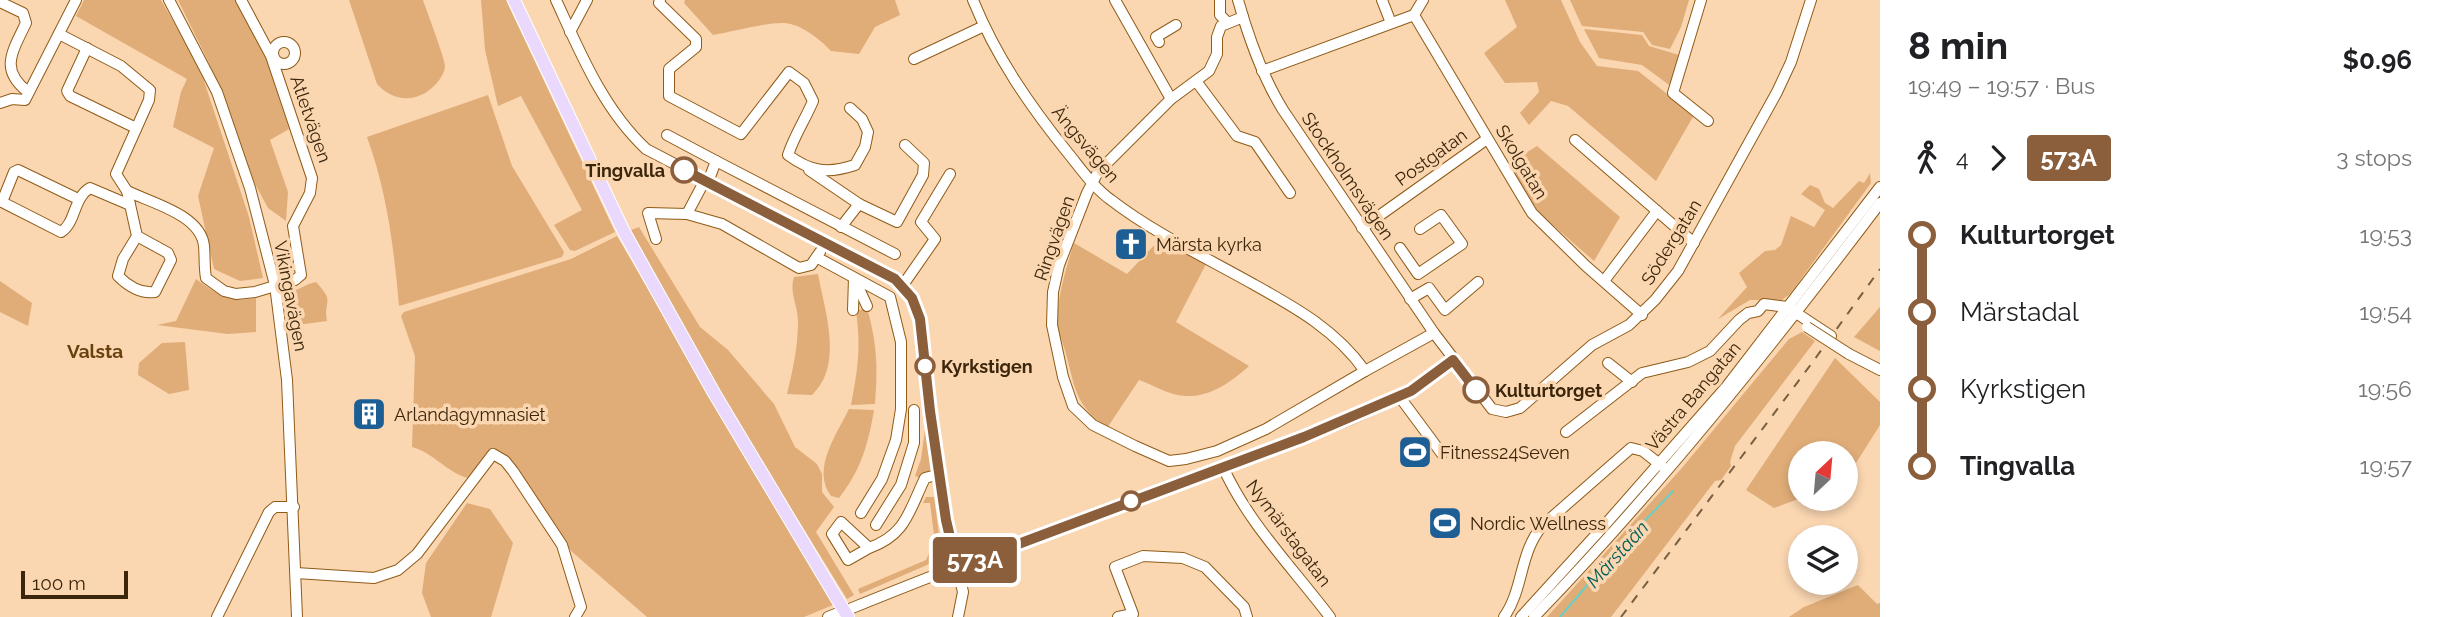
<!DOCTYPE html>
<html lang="en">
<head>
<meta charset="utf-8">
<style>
  body { margin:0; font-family:Raleway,sans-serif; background:#f2f2f2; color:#202124; height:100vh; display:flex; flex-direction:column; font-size:26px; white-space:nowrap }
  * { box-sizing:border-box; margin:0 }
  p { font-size:23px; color:#757577 }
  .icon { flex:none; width:38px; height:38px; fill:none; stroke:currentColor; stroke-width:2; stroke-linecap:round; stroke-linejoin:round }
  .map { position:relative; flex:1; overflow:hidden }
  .details { display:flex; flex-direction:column; background:#fff; width:560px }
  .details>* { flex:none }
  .badge { padding:0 14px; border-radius:5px; font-size:24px; line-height:46px }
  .needle { width:46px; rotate:26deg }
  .controls { position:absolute; left:1788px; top:441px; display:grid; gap:14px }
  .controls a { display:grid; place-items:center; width:70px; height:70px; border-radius:50%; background:#fff; box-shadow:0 4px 10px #0003; font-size:35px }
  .scale { position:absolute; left:21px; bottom:18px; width:107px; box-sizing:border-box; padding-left:7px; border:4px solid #3c260b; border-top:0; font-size:19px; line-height:24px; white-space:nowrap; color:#3c260b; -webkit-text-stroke:5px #fad6b1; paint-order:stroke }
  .map>.badge { position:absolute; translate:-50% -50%; box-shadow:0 0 0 4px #fff }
  .legs { display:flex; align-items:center; gap:10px; height:77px; padding:0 28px; font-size:23px }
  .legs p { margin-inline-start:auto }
  .summary { display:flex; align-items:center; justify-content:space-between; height:119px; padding:0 28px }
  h1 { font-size:38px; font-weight:700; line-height:52px }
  ul { padding:0 28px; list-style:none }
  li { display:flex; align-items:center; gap:24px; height:77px; font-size:26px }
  li i { display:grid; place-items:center; width:10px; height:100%; margin:0 9px; background:currentColor }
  li i::after { content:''; width:18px; height:18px; margin:-9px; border:5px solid; border-radius:50%; background:#fff }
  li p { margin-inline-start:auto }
  li:first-child i { background:linear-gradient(#0000 50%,currentColor 0) }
  li:last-child i { background:linear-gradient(currentColor 50%,#0000 0) }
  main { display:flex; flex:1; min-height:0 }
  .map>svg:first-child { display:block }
  .green { fill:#e0ad78 }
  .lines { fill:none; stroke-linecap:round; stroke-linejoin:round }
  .stream { stroke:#69cfc6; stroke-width:2 }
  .minor-casing { stroke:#8f5b17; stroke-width:12 }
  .major-casing { stroke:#fff; stroke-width:14 }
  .minor { stroke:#fff; stroke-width:10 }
  .major { stroke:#ebd9fd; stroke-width:12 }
  .rail { stroke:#795f41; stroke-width:2; stroke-dasharray:9 9; stroke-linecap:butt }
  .minor-bridge-casing { stroke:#8f5b17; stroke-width:12; stroke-linecap:butt }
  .minor-bridge { stroke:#fff; stroke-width:10 }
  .line-1-casing { stroke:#fff; stroke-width:16 }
  .line-1 { stroke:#8b5e3c; stroke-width:10 }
  .stop-1-dot { fill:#fff; stroke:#8b5e3c; stroke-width:3.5 }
  .labels { text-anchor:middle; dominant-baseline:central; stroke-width:7; stroke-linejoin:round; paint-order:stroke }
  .street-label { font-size:18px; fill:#3c260b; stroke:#fad6b1 }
  .stop-label { font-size:18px; font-weight:bold; fill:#3c260b; stroke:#fad6b1; text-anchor:start }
  .poi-label { font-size:18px; fill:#3c260b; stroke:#fad6b1; text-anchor:start }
  .neighbourhood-label { font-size:19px; font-weight:bold; fill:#68410d; stroke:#fad6b1 }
  .water-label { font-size:19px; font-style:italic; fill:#015f59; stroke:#fad6b1 }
</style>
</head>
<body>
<main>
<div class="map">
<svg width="1880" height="617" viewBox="0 0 1880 617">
  <rect width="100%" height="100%" fill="#fad6b1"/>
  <!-- green -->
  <g class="green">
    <polygon points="84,0 161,0 200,69 249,217 263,278 240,281 214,269 198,196 214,148 173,127 181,92 187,79 76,16"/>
    <polygon points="178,0 239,0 262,46 289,129 270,140 288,192 286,221 268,208 255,184 209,63"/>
    <path d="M349 0H423C427 12 445 59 445 67 444 74 439 81 434 86 417 103 393 102 377 84Z"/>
    <polygon points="481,0 506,0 615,232 575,251 570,250 554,225 582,210 521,96 498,106 485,50"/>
    <path d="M685 0H895L900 15 875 27 859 54 831 51C820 39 801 24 784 23 768 22 731 32 713 35L684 3Z"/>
    <polygon points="1505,0 1561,0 1580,42 1597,66 1638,71 1694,115 1656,181 1568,106 1551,101 1529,125 1520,113 1539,92 1537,82 1505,83 1484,53 1517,27"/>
    <polygon points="1570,0 1689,0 1681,27 1670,49 1652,45 1643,32 1582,26"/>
    <polygon points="1584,29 1642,35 1649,46 1679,55 1672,87 1642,65 1599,58"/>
    <path d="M488 95 512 166 564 252 562 257 399 306C394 248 387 192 367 137Z"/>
    <polygon points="1537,146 1620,217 1594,261 1538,212 1509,164"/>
    <polygon points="1870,173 1871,183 1790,294 1782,300 1750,300 1718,319 1747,287 1739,273 1765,251 1775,250 1781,245 1791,216 1814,227 1825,210 1801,194 1810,185 1819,189 1825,203 1833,208 1859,181 1864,183"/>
    <polygon points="639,227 700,327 728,350 774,404 795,447 817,464 822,474 822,492 834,507 816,532 854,595 847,599 719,392 631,230"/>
    <path d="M617 236 833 605 804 617H647L571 551 511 461 491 449 468 478C446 472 434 453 412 447L415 356 401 316 404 312 571 259Z"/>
    <path d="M1161 238 1207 262 1176 322 1249 366C1231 382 1211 397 1186 396 1171 396 1153 385 1139 380L1107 428C1075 404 1076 391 1066 354 1063 342 1057 331 1057 318 1059 292 1066 268 1074 243L1127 274Z"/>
    <path d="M818 274C825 312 844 365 812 395L787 394C793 369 798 347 798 321 798 305 789 293 794 277Z"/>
    <path d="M196 279C218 295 228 303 256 298V332L228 334 157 325 176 321Z"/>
    <polygon points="0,281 32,303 28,326 0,312"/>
    <path d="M316 282C336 304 323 299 327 321L297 325 289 319 288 298 292 291C302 289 305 284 316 282Z"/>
    <polygon points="1880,307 1880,351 1854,337"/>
    <path d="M867 308C877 343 878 368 875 404L851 405C858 369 861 348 856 311Z"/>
    <polygon points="1802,332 1815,341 1735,446 1730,462 1731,466 1721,480 1715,481 1611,617 1547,617 1681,469 1789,339"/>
    <polygon points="185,342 189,390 169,394 138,375 139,363 162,343"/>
    <polygon points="1835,358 1880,402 1880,425 1846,479 1846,453 1801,453 1801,498 1774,508 1746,490"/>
    <path d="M849 409 874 410C868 445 861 470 839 498L831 496C811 469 837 434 849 409Z"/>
    <polygon points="925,429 931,467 929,472 924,473 920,478 915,476 921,459"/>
    <polygon points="926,497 934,497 939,534 934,535 930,503 923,503"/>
    <polygon points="467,503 490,509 513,543 491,617 431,617 422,593 426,563"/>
    <path d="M935 539H939C940 552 938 557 927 565L860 594 858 589 926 560Z"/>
    <polygon points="1858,585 1877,604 1880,603 1880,617 1789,617 1804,607"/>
  </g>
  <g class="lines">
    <!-- stream -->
    <polyline class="stream" points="1560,617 1607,562 1615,556 1619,548 1673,491"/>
    <!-- minor casing -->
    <g class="minor-casing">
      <g id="minor">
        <polyline points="169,0 217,92 250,188 275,285 287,380 297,617"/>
        <path d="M556 0C580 52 603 109 646 149L895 279 912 297 920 319 930 411 946 520 963 592 958 617"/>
        <path d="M660 0 659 3 696 39V47L669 69V96L741 134 789 72 804 83 813 101C805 120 794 136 788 155 811 172 828 174 855 165L865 147 868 132 862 119 850 108"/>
        <path d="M973 0C996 57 1030 106 1068 153 1081 169 1094 188 1111 200 1154 233 1205 257 1253 284 1296 308 1336 330 1365 371"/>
        <polyline points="1115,0 1171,99"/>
        <polyline points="1220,0 1220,15 1227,22"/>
        <path d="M1238 0C1249 39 1262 76 1283 110L1434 333 1492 409 1506 412 1520 408 1592 345 1629 325 1655 300 1678 271 1777 92 1791 62 1811 0"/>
        <polyline points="1382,0 1391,23"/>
        <polyline points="1701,0 1673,93 1708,121"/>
        <path d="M0 2 23 13 26 23C11 54 0 70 28 92"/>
        <polyline points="1414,15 1532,213 1586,266 1642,315"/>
        <polyline points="1414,15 1423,0"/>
        <polyline points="1243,17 1221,26 1217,37 1217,54 1209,71 1171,99 1098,172 1087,193 1059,265 1053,292 1052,325 1063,377 1073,406 1093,425 1135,446 1169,461 1186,459 1217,451 1266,429 1365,371 1434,333"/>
        <polyline points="570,32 587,0"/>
        <path d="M59 34 121 66 150 90 149 100 116 174 127 191 137 236 123 259 118 276C128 286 140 294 155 292L171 260 168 253 137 236"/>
        <polyline points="1159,42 1156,37 1176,25"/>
        <circle cx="284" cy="53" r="11"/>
        <polyline points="87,48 67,91 70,96 136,128"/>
        <polyline points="914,59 984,26"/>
        <polyline points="1262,71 1414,15"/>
        <polyline points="1196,81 1237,136 1255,142 1290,193"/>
        <polyline points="0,103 12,99 25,100 76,0"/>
        <polyline points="667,135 716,161 708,182"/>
        <polyline points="1575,140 1694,243"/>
        <polyline points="716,161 895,254"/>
        <polyline points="809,170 859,204"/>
        <polyline points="705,180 687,214 722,224 799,268 811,265 820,252"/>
        <path d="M127 191C152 203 201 215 204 246 205 257 204 266 206 278L224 291 236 294 255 292 295 280 301 275 293 226 310 193 312 178 271 56 241 0"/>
        <path d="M78 199 18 170 14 172 2 202 61 232C76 223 73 198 90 188L130 205"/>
        <polyline points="841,227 859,204 897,222 923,175 924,163 905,145"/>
        <polyline points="1362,228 1487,139"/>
        <polyline points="656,239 648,213 687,214"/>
        <polyline points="1400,248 1418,274 1462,244 1441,215 1420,229"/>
        <polyline points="818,258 890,297 901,342 901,409 896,440 882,479 861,513"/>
        <polyline points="855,280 867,306"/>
        <polyline points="1604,281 1657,211"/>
        <polyline points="903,285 935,239 921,222 950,174"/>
        <polyline points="1410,299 1429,288 1445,310 1478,282"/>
        <polyline points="853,310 854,278"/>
        <polyline points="1849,354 1880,370"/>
        <polyline points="1608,363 1632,382"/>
        <polyline points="1399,396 1442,454"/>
        <polyline points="1566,432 1642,373 1688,362 1710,351 1739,320 1748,313 1758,311 1764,304 1787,307 1831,336"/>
        <path d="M1223 467C1248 523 1293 568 1330 617"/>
        <polyline points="876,525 901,485 914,443 914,410"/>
        <path d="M869 548 848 560 832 534 841 522 869 548C906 535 909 511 925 478L940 474"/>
        <polyline points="296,573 374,578 398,570 417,554 493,454 505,461 513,471 562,545 581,607 575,617"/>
        <path d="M852 608C968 561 1085 517 1203 473 1288 442 1381 417 1453 361"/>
        <polyline points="217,617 269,512 275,507 294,507"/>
        <polyline points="828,617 838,613"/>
        <polyline points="1118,617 1133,614 1115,567 1143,556 1183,558 1205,567 1244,607 1247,617"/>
        <path d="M1504 617C1524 589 1519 552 1543 525L1631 448 1643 451 1662 466"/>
        <polyline points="1521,617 1603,527 1727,386 1880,187"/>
        <path d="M1534 617C1659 488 1772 346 1880 203"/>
      </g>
    </g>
    <!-- major casing -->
    <g class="major-casing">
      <polyline id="major" points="514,0 624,232 714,393 848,617"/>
    </g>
    <!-- minor -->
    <use href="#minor" class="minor"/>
    <!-- major -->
    <use href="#major" class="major"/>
    <!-- rail -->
    <polyline class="rail" points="1621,617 1812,363 1880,269"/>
    <!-- minor-bridge casing -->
    <g class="minor-bridge-casing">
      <polyline id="minor-bridge" points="1807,327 1849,354"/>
    </g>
    <!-- minor-bridge -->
    <use href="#minor-bridge" class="minor-bridge"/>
  </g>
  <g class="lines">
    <!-- line-1 casing -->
    <g class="line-1-casing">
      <polyline id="line-1" points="684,170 895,279 912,298 920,319 930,411 946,520 957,567 1304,437 1411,391 1453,360 1476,390"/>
    </g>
    <!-- line-1 -->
    <use href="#line-1" class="line-1"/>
  </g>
  <!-- icons -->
  <defs>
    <g id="church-square" transform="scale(1.75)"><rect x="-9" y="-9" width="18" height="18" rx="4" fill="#1d5e94" stroke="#fad6b1"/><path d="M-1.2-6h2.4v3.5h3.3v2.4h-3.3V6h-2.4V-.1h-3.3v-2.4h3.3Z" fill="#fff"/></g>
    <g id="building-square" transform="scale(1.75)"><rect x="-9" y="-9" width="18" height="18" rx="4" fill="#1d5e94" stroke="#fad6b1"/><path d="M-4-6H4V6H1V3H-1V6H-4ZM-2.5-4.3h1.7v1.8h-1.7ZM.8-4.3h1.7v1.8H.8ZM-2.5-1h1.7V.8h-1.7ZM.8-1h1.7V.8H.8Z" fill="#fff"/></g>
    <g id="stadium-square" transform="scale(1.75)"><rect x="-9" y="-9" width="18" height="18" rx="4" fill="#1d5e94" stroke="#fad6b1"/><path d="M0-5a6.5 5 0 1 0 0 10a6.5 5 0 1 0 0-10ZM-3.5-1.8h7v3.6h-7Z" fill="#fff"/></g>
  </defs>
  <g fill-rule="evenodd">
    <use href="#church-square" x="1131" y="244"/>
    <use href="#building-square" x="369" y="414"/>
    <use href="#stadium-square" x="1415" y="452"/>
    <use href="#stadium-square" x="1445" y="523"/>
  </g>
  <!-- markers -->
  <g class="stop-1-dot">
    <circle cx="684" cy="170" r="12"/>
    <circle cx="925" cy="366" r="9"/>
    <circle cx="1476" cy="390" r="12"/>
    <circle cx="1131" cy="501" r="9"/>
  </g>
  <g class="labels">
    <!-- street labels -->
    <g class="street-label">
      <text transform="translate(311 119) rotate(71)">Atletvägen</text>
      <text transform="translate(1086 144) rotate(50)">Ängsvägen</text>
      <text transform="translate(1431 157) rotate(-36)">Postgatan</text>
      <text transform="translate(1522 162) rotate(59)">Skolgatan</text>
      <text transform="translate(1348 176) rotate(56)">Stockholmsvägen</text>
      <text transform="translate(1054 238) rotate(-71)">Ringvägen</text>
      <text transform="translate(1671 242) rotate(-58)">Södergatan</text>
      <text transform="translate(291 296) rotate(79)">Vikingavägen</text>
      <text transform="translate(1693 396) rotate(-50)">Västra Bangatan</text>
      <text transform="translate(1289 533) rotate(53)">Nymärstagatan</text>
    </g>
    <!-- stop labels -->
    <g class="stop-label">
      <text x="665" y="170" text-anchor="end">Tingvalla</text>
      <text x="941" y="366">Kyrkstigen</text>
      <text x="1495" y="390">Kulturtorget</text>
    </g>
    <!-- poi labels -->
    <g class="poi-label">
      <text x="1156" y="244">Märsta kyrka</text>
      <text x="394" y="414">Arlandagymnasiet</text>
      <text x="1440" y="452">Fitness24Seven</text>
      <text x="1470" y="523">Nordic Wellness</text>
    </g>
    <!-- neighbourhood labels -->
    <g class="neighbourhood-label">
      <text x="95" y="351">Valsta</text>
    </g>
    <!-- water labels -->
    <g class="water-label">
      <text transform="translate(1617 554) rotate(-48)">Märstaån</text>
    </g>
  </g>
</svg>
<div class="controls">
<a><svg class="needle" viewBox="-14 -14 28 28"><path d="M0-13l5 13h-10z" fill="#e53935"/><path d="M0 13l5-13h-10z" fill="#757577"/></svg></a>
<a><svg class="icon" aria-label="layers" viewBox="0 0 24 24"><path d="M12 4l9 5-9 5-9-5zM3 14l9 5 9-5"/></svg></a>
</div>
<div class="scale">100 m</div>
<b class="badge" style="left:975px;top:560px;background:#8b5e3c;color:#fff">573A</b>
</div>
<section class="details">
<div class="summary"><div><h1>8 min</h1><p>19:49 – 19:57 · Bus</p></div><b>$0.96</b></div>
<div class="legs"><svg class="icon" aria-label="walk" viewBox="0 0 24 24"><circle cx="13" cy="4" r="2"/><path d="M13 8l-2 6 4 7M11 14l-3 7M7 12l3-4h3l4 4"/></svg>4<svg class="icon" aria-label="forward" viewBox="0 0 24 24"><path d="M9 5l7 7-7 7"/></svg><b class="badge" style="background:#8b5e3c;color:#fff">573A</b><p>3 stops</p></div>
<ul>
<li><i style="color:#8b5e3c"></i><b>Kulturtorget</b><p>19:53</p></li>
<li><i style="color:#8b5e3c"></i><span>Märstadal</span><p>19:54</p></li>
<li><i style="color:#8b5e3c"></i><span>Kyrkstigen</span><p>19:56</p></li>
<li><i style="color:#8b5e3c"></i><b>Tingvalla</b><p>19:57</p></li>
</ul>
</section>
</main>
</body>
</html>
